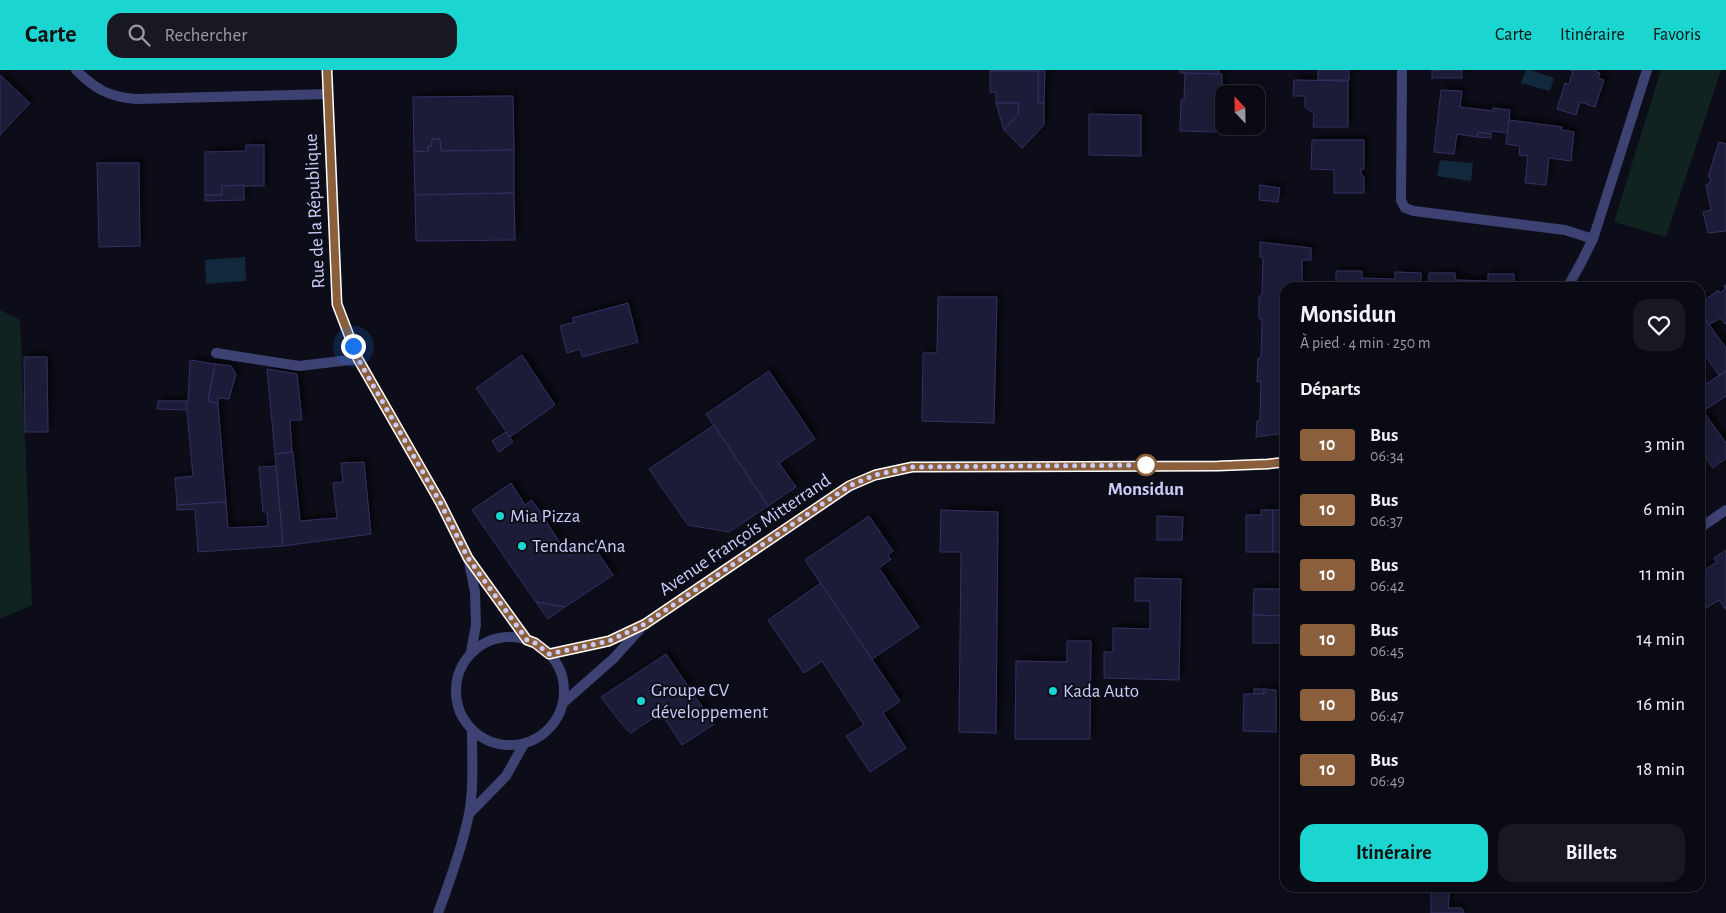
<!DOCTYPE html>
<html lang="fr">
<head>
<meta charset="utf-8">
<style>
  body { margin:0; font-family:"Alegreya Sans",sans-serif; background:#181822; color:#f1f3f6; height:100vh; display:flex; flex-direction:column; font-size:19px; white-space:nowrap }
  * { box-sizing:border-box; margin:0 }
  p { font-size:16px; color:#999aa0 }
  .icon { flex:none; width:28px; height:28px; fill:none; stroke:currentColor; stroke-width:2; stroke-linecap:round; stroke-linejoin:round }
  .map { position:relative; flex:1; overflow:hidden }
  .details { position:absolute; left:1280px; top:212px; width:425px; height:610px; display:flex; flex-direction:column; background:#0a0a14; border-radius:15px; box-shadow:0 2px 12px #0003,0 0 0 1px #2a2b34 }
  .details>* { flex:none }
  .badge { padding:0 10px; border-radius:4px; font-size:18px; line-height:32px }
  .needle { width:32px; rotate:338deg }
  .controls { position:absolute; left:1215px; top:15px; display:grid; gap:10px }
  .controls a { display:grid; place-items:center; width:50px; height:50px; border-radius:10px; background:#0a0a14; box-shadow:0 2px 12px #0003,0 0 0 1px #2a2b34; font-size:25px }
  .you { position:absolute; width:25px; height:25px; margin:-12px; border:4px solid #fff; border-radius:50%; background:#1a73e8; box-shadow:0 0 0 8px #1a73e833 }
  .map>.badge { position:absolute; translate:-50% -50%; box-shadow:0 0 0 2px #fff }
  h2 { padding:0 20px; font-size:19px; line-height:45px }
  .round { display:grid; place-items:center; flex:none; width:52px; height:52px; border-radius:15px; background:#181822 }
  .overview { display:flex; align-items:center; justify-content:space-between; height:85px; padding:0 20px }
  h1 { font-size:24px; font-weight:700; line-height:38px }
  .action { display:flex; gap:10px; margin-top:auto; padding:10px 20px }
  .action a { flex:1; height:58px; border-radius:15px; background:#1bd5d1; color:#111; font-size:20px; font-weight:700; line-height:58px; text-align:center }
  .action a+a { background:#181822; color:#f1f3f6 }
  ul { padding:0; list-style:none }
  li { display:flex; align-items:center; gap:15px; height:65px; padding:0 20px }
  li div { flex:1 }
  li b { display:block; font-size:19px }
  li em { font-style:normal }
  li .badge { min-width:55px; font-weight:700; text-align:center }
  header { display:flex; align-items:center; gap:30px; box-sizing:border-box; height:70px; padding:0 25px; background:#1bd5d1; color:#111 }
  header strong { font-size:24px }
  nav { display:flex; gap:28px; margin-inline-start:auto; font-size:18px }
  .search { width:350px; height:45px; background:#181822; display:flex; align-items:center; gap:12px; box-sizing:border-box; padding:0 18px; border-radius:15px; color:#999aa0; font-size:19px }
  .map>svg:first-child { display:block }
  .green { fill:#112320 }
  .water { fill:#12293d }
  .building { fill:#1d1b38; stroke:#343061; filter:url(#shadow) }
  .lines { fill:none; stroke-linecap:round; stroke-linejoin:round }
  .minor { stroke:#3d4273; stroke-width:10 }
  .tertiary { stroke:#3d4273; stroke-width:10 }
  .line-casing { stroke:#fff; stroke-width:11 }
  .line { stroke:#8b5e3c; stroke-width:8 }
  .walk { stroke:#ccccf8; stroke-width:5; stroke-dasharray:0 9 }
  .stop-dot { fill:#fff; stroke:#8b5e3c; stroke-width:2.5 }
  .poi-dot { fill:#1bd5d1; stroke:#0d0d1a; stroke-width:2 }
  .labels { text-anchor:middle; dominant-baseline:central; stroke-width:4; stroke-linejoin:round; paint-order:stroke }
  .street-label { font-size:19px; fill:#ccccf8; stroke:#0d0d1a }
  .stop-label { font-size:19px; font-weight:bold; fill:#ccccf8; stroke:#0d0d1a }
  .poi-label { font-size:19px; fill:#ccccf8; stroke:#0d0d1a; text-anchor:start }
</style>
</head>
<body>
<header>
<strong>Carte</strong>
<div class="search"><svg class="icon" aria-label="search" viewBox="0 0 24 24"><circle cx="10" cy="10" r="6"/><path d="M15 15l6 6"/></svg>Rechercher</div>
<nav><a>Carte</a><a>Itinéraire</a><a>Favoris</a></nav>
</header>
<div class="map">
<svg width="1726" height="843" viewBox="0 0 1726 843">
  <defs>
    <filter id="shadow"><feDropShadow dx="4.5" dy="-4.5" stdDeviation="2.5" flood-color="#0009"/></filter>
  </defs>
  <rect width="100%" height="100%" fill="#0d0d1a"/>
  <!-- green -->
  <g class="green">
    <polygon points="1661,0 1721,0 1666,167 1614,152"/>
    <polygon points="0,240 20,250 32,535 0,549"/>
  </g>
  <!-- water -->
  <g class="water">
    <polygon points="1526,0 1531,0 1554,8 1550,21 1521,13"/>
    <polygon points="1440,90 1473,93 1471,111 1437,106"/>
    <polygon points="245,187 246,211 206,214 205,190"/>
  </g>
  <!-- building -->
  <g class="building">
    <polygon points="990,0 1045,0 1044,33 1038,33 1038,1 990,1"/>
    <polygon points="1180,0 1219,0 1219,4 1180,3"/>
    <rect x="1318" y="0" width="31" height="10"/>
    <rect x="1432" y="0" width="30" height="8"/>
    <polygon points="1570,0 1596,0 1596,2 1600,3 1598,8 1604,10 1595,37 1580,32 1576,45 1557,39 1565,13 1569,14 1573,1"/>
    <polygon points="990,1 1038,1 1038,33 1044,33 1044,55 1022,78 1004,60 1018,45 1019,33 996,33 996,22 990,22"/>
    <polygon points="1185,3 1222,4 1222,33 1218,34 1217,62 1180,61 1181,30 1184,30"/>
    <polygon points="0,5 30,33 0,65"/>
    <polygon points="1294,10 1348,11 1348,57 1313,57 1314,44 1305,37 1305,26 1293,26"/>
    <polygon points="1441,20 1462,21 1460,37 1493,41 1493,38 1510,40 1508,63 1491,61 1491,64 1478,62 1477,67 1457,64 1454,84 1434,82"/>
    <polygon points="513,26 514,80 441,81 440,69 432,69 432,76 428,76 428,82 414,81 413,27"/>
    <polygon points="996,33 1019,33 1018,45 1004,60"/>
    <polygon points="1089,44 1141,45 1141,86 1089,85"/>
    <polygon points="1509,50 1562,57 1561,60 1574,62 1571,91 1549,88 1546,115 1525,113 1528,86 1519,85 1520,76 1506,74"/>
    <polygon points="1478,62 1491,64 1491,68 1477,67"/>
    <polygon points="432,69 440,69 441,81 514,80 514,123 415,125 414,81 428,82 428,76 432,76"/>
    <polygon points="1312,70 1364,70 1364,99 1361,99 1361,104 1364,107 1364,123 1334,123 1334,100 1311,99"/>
    <polygon points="1719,72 1726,74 1726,161 1708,163 1703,142 1711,140 1706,115 1709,114 1711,108 1708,107"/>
    <polygon points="246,75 264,75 264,116 222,116 222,125 205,125 205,82 246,81"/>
    <polygon points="97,93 139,93 140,176 99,177"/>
    <polygon points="244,115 244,130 205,131 205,125 222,125 222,116"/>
    <polygon points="1260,115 1280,118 1278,132 1259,130"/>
    <polygon points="514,123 515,170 416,171 415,125"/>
    <polygon points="1260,172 1311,178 1311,190 1302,190 1302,218 1285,218 1285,363 1256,367 1257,351 1260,350 1261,311 1257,312 1258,288 1261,288 1262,249 1259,249 1259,226 1262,226 1263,187 1260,187"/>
    <polygon points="1336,201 1362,201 1362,208 1395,209 1395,202 1421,203 1421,218 1336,218"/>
    <polygon points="1429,203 1455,203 1455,210 1488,211 1488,204 1514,204 1514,218 1429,218"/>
    <polygon points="1726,215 1726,253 1725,254 1720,248 1709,255 1700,242 1700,234 1718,220 1720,223 1725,219 1724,216"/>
    <polygon points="938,227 997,227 994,353 922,351 923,283 937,283"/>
    <polygon points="628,233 638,272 582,287 580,279 567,283 560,256 574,252 572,248"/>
    <polygon points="1700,242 1726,278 1726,301 1719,305 1700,278"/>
    <polygon points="522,285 555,335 510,367 476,318"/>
    <polygon points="24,287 47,287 48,362 25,362"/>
    <polygon points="190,290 215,294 208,331 218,334 226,432 177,435 175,408 193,406 186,331 188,332"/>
    <polygon points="215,294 231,296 236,304 229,329 218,328 218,334 208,331"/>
    <polygon points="267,299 297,304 302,350 290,350 292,382 275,384"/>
    <polygon points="769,301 815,369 779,393 796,417 768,436 706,344"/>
    <polygon points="1726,301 1726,326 1703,341 1726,373 1726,388 1713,398 1700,379 1700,318"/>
    <polygon points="158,331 186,331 187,340 157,339"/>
    <polygon points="714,355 768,436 729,462 688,455 649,399"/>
    <polygon points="506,362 513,372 499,382 492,371"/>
    <polygon points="292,382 293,382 300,451 337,448 333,413 343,412 341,393 364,392 371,464 283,476 275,384"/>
    <polygon points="276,396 283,476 198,482 195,439 177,440 177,435 226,432 228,458 268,456 267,442 263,442 259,397"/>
    <polygon points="511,413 525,435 532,430 569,486 590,471 613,505 565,537 536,532 472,440"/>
    <polygon points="941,440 998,442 996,663 959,662 961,482 940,482"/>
    <polygon points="1261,440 1273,440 1273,482 1246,482 1246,445 1261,445"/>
    <rect x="1273" y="440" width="12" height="42"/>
    <polygon points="869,446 893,481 888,485 891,489 879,498 919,557 872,589 805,490"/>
    <polygon points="1157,446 1183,447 1182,470 1157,470"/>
    <polygon points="1726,480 1726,540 1719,530 1706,538 1700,529 1700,503 1717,492 1714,488"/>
    <polygon points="1135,508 1181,509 1179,610 1104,608 1104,582 1113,582 1113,558 1150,559 1150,531 1135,531"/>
    <polygon points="821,513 900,631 883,643 906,678 870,702 846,666 864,655 822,591 804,603 768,550"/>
    <polygon points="1254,519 1285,519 1285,546 1253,545"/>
    <polygon points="536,532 565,537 548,549"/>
    <polygon points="1253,545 1285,546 1285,573 1253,573"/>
    <polygon points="1067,571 1091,571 1090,669 1015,669 1016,591 1067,592"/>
    <polygon points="666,584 714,654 682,675 661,643 631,663 625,658 601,627"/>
    <rect x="1254" y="619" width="10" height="5"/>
    <polygon points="1264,619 1276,620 1276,662 1243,661 1244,624 1264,624"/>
    <polygon points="1431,818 1450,818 1448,838 1462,838 1464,843 1431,843"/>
  </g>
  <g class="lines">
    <!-- minor -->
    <g class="minor">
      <path d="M76 0C95 19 109 27 136 29L328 24"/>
      <polyline points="1402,0 1401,130 1405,138 1414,141 1565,160 1593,169"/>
      <polyline points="1567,218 1581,193 1593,169 1647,0"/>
      <polyline points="216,283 299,296 358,289"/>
      <polyline points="1700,458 1726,440"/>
      <polyline points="549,584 609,571 645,554 849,417 875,405 912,397 1218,396 1268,394 1285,392"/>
      <polyline points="563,633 614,588 641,558"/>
    </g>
    <!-- tertiary -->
    <g class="tertiary">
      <polyline points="327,0 337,234 358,289 440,432 468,489 527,570"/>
      <polyline points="469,492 475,522 476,555 471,582"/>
      <circle cx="510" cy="621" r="54"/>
      <polyline points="469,744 506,706 524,674"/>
      <path d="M438 843C450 811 462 778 469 744 474 717 472 688 472 660"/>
    </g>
  </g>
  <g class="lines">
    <!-- line casing -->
    <g class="line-casing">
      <polyline id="line" points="327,0 337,234 358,289 440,432 468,488 527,570 535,573 549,584 609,571 645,554 849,416 875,405 912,397 1218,396 1268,394 1285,392"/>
    </g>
    <!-- line -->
    <use href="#line" class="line"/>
    <!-- walk -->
    <polyline class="walk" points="353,276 358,289 440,432 468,488 527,570 535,573 549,584 609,571 645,554 849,416 875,405 912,397 1150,395 1146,395"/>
  </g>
  <!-- markers -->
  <circle class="stop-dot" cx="1146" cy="395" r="10"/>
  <g class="poi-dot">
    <circle cx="500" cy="446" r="5"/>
    <circle cx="522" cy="476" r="5"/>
    <circle cx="1053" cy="621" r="5"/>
    <circle cx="641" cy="631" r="5"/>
  </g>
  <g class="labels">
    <!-- street labels -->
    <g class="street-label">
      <text transform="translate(315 141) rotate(-93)">Rue de la République</text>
      <text transform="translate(745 465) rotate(-34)">Avenue François Mitterrand</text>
    </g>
    <!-- stop labels -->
    <g class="stop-label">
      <text x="1146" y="419">Monsidun</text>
    </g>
    <!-- poi labels -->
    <g class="poi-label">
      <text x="510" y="446">Mia Pizza</text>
      <text x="532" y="476">Tendanc'Ana</text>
      <text x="651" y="620">Groupe CV<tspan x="651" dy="22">développement</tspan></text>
      <text x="1063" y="621">Kada Auto</text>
    </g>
  </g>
</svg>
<div class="controls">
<a><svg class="needle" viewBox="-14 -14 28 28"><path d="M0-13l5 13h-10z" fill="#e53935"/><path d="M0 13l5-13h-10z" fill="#999aa0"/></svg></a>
</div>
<div class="you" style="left:353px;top:276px"></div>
<section class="details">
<div class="overview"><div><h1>Monsidun</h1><p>À pied · 4 min · 250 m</p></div><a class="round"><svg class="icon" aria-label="heart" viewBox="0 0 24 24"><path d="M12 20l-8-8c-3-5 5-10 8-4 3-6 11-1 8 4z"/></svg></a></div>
<h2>Départs</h2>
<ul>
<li><span class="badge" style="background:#8b5e3c;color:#fff">10</span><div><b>Bus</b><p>06:34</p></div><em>3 min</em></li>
<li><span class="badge" style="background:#8b5e3c;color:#fff">10</span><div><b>Bus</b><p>06:37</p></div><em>6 min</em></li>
<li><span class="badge" style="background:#8b5e3c;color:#fff">10</span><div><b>Bus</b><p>06:42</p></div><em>11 min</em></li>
<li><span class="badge" style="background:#8b5e3c;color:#fff">10</span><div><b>Bus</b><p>06:45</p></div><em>14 min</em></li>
<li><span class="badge" style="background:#8b5e3c;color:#fff">10</span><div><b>Bus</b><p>06:47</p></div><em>16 min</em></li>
<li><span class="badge" style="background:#8b5e3c;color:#fff">10</span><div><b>Bus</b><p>06:49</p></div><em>18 min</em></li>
</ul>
<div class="action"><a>Itinéraire</a><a>Billets</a></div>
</section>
</div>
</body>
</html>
